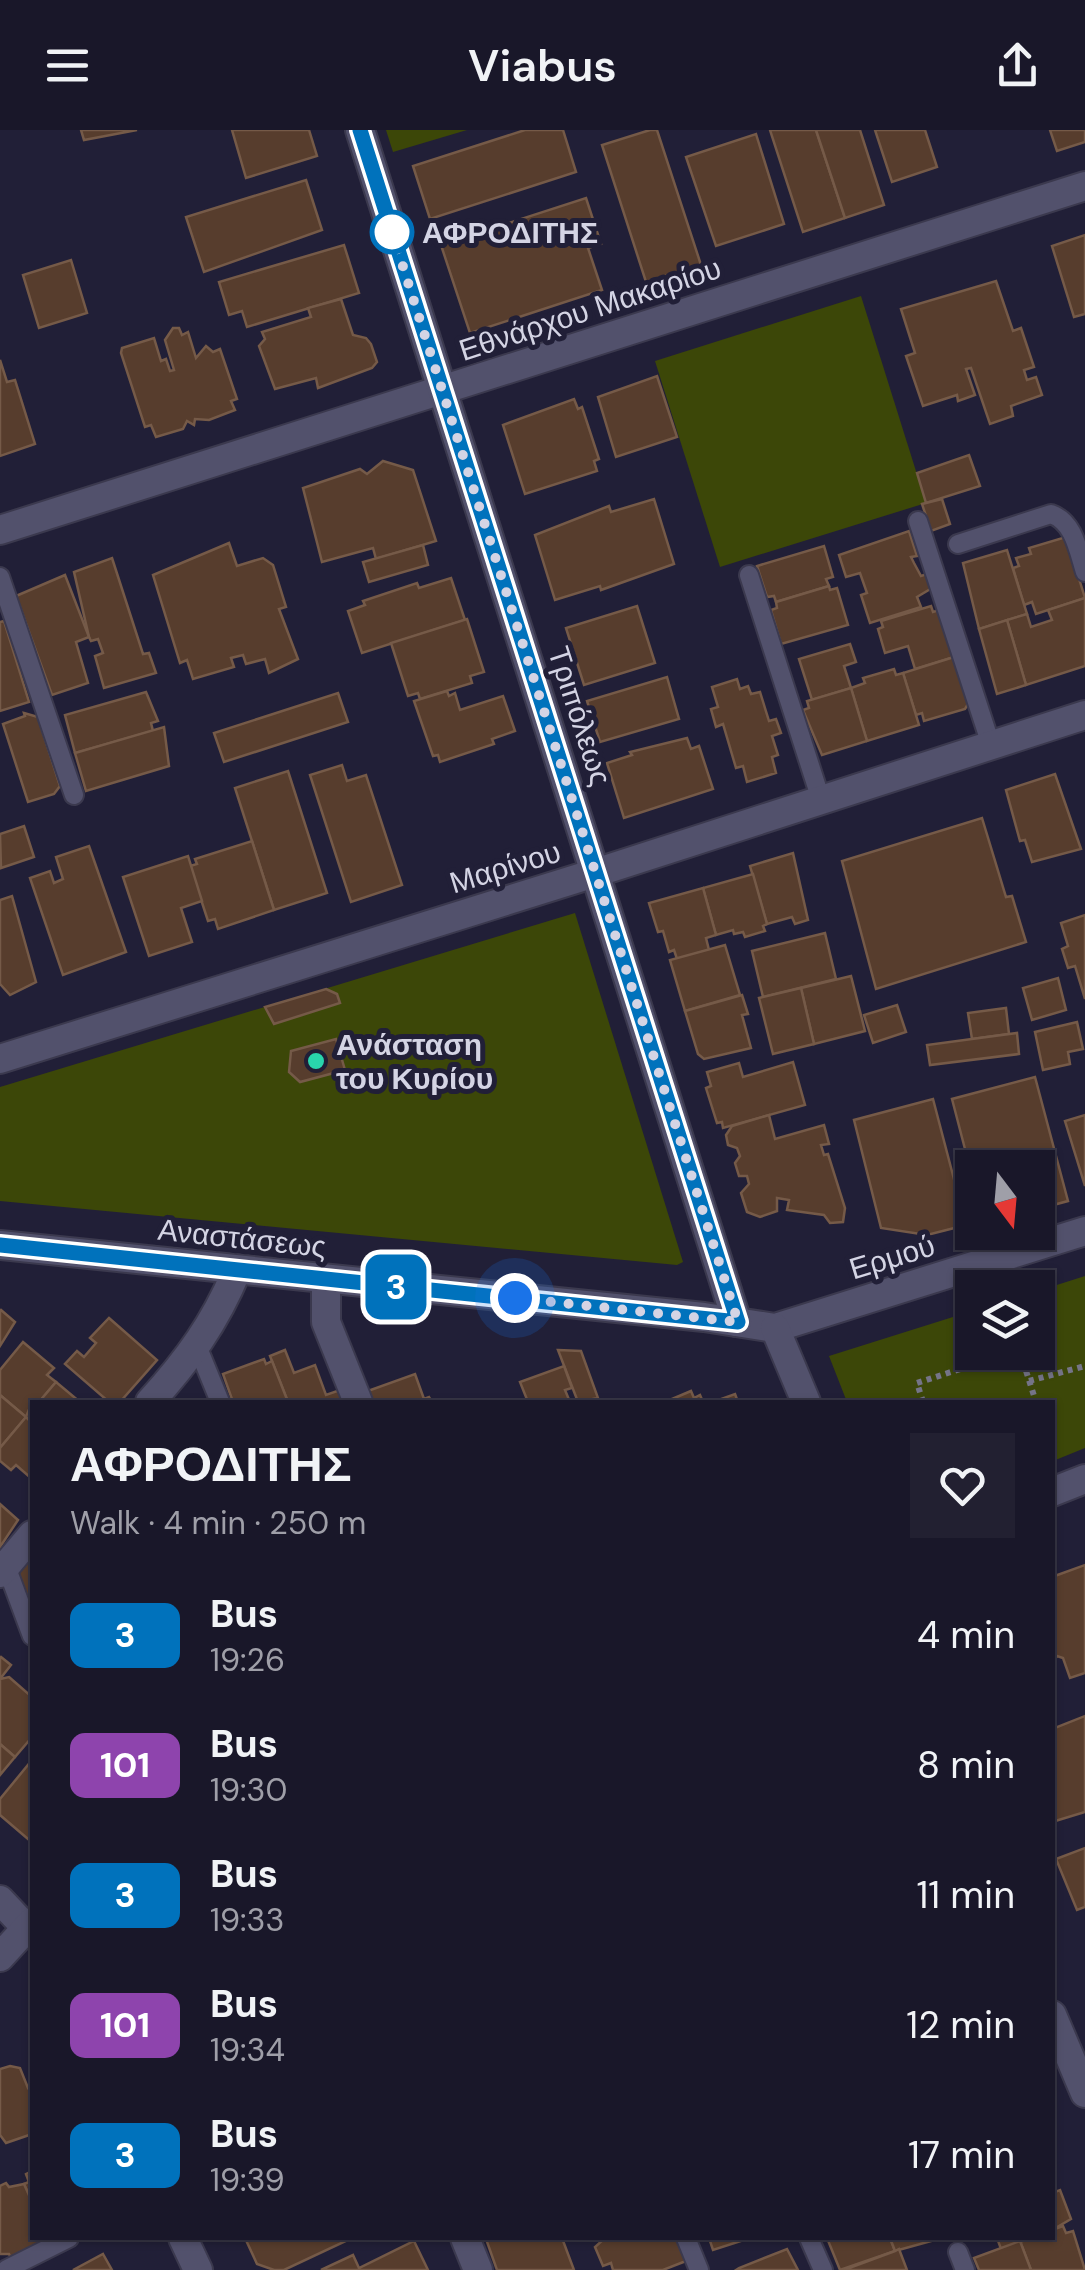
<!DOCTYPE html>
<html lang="en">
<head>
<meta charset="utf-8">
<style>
  body { margin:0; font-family:"DM Sans",sans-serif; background:#222031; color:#f1f3f6; height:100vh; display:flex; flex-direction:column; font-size:38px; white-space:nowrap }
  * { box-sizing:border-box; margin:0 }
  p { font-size:32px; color:#9f9fa8 }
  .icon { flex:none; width:55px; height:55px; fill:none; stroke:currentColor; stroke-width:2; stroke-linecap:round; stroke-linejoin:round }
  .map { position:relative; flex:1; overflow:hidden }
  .side { position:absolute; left:30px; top:1270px; width:1025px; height:840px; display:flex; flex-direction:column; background:#191729; border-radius:0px; box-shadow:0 2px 8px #0004,0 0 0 2px #373646 }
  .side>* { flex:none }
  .badge { padding:0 20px; border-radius:15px; font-size:35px; line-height:65px }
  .needle { width:65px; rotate:164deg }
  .fabs { position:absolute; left:955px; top:1020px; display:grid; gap:20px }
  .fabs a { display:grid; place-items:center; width:100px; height:100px; border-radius:0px; background:#191729; box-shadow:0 2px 8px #0004,0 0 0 2px #373646; font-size:50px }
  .you { position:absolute; width:50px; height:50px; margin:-25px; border:8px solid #fff; border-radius:50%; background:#1a73e8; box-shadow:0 0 0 15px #1a73e833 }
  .map>.badge { position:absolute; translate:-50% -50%; box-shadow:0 0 0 5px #fff }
  .round { display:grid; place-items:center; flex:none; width:105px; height:105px; border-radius:0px; background:#222031 }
  .head { display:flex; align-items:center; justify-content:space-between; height:170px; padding:0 40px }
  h1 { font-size:48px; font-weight:600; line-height:75px }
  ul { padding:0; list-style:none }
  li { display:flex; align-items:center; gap:30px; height:130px; padding:0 40px }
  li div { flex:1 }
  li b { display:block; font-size:38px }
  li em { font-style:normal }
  li .badge { min-width:110px; font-weight:700; text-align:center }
  header { display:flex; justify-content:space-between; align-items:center; height:130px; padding:0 40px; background:#191729; font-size:45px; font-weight:600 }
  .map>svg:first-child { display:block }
  .green { fill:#3c4708 }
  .building { fill:#573d2d; stroke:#755a48; stroke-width:2.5 }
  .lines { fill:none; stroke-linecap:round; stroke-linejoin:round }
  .service-casing { stroke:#3b394e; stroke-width:22 }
  .pedestrian-casing { stroke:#3b394e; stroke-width:32 }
  .minor-casing { stroke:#3b394e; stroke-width:32 }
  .tertiary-casing { stroke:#3b394e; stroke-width:32 }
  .path { stroke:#757488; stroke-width:6; stroke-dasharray:5 5; stroke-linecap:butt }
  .service { stroke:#52516c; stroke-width:18 }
  .pedestrian { stroke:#52516c; stroke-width:28 }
  .minor { stroke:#52516c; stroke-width:28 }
  .tertiary { stroke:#52516c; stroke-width:28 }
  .line-casing { stroke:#fff; stroke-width:22 }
  .line { stroke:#0072bc; stroke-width:15 }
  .walk { stroke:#d4d4e4; stroke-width:10; stroke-dasharray:0 18 }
  .stop-dot { fill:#fff; stroke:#0072bc; stroke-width:5 }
  .poi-dot { fill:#29d5ac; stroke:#211f37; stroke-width:4 }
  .labels { text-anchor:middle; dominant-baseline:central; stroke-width:10; stroke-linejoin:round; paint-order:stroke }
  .stop-label { font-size:30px; font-weight:bold; fill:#d4d4e4; stroke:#211f37; text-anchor:start }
  .street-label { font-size:30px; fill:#d4d4e4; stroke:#211f37 }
  .poi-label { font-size:30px; font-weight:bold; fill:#d4d4e4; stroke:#211f37; text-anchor:start }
</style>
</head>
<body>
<header><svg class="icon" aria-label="menu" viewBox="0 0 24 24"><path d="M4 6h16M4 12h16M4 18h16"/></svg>Viabus<svg class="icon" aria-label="share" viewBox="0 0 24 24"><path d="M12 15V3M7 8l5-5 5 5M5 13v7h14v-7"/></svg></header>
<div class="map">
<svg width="1085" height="2140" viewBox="0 0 1085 2140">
  <rect width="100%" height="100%" fill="#211f37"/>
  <!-- green -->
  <g class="green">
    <polygon points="386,0 467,0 393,22"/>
    <polygon points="861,166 926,373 720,437 655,231"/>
    <polygon points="575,783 683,1132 677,1135 0,1071 0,957"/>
    <polygon points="1085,1146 1085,1318 1053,1331 1052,1272 847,1272 829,1226 972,1181 972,1222 1038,1222 1038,1161"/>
  </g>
  <!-- building -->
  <g class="building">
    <polygon points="81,0 137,0 84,10"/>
    <polygon points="232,0 309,0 317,26 246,48"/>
    <polygon points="525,0 563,0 576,42 430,89 413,36"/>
    <polygon points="650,0 657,0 701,135 646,152 602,15"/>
    <polygon points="770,0 816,0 845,88 803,102"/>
    <polygon points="816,0 860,0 884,75 845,88"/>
    <polygon points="875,0 925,0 937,37 892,52"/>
    <polygon points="1050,0 1085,0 1085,12 1057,21"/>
    <polygon points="756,4 784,94 716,116 686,27"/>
    <polygon points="306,50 322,100 204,142 186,87"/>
    <polygon points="586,68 601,114 588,118 602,160 470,203 441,115"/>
    <polygon points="1085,105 1085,184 1074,187 1052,116"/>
    <polygon points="344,115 359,163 247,197 242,181 229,185 219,152"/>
    <polygon points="71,130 87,183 39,198 23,145"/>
    <polygon points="996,151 1013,201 1021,198 1034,237 1024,240 1027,250 1036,247 1042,265 1011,276 1013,286 990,294 971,238 966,239 975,265 958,271 957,265 923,276 906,226 915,223 901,179"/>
    <polygon points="341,169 353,205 366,208 371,214 377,232 372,238 318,258 316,248 275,259 259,216 265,209 262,202 311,187 308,178"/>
    <polygon points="173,198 179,198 182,205 188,202 196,228 206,216 213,222 220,219 237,269 231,271 235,280 209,290 195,289 194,295 187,291 183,299 156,307 151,295 145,297 121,223 122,218 154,208 161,231 166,229 170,241 174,240 165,210"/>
    <polygon points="0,230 7,252 15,250 35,314 0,326"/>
    <polygon points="657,246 677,307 616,327 598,267"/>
    <polygon points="574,269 578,279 582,277 599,329 594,331 597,341 525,364 503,295"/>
    <polygon points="969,325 980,356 926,373 917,343"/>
    <polygon points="383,331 413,340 436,411 376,429 373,418 322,432 303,358 360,339 367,344"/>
    <polygon points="654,369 674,434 601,460 600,456 555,470 535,405 609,376 611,382"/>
    <polygon points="942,369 950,394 931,401 922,374"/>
    <polygon points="909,401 917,426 911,427 914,433 921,446 927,444 932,458 917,467 921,477 870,493 861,465 867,463 860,443 846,447 839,425"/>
    <polygon points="1066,407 1085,468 1036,484 1032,472 1024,475 1013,438 1019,436 1016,428 1031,424 1029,418"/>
    <polygon points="229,413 237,436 263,428 273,435 286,477 279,479 298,529 269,543 265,529 246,534 243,525 231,528 234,537 193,549 187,530 180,533 153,445"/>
    <polygon points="423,415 428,435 369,452 363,432"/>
    <polygon points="824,416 833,447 826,449 829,456 776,472 774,466 767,467 757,436"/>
    <polygon points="1007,420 1027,484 979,499 963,433"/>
    <polygon points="112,428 143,524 149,523 156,543 104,558 95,526 103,523 98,509 91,511 89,507 74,442"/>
    <polygon points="65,445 89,507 76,512 88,553 52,565 16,466"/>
    <polygon points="451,448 465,490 362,523 348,481 365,475 363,471 417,453 419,458"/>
    <polygon points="829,456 830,460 837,458 848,495 781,514 771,480 777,478 776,472"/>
    <polygon points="1085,468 1085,536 1026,555 1007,490 1027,484 1031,497 1052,490 1048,480"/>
    <polygon points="637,476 655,533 584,555 566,498"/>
    <polygon points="931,476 933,482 939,480 954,527 915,539 908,516 885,523 878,499 883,497 881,491"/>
    <polygon points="467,489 484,542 470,546 472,553 420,569 418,563 408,566 391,513"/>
    <polygon points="1007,490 1026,555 997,564 979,499"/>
    <polygon points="4,491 29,572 0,581 0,492"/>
    <polygon points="850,514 856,532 844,536 851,558 812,570 799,529"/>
    <polygon points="954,527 968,574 965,579 924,591 922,583 916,585 903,543"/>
    <polygon points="894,539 896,545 903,543 919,595 867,611 851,558 865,553 863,548"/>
    <polygon points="667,547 679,589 600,612 587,571"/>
    <polygon points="737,549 740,559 748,556 751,564 760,562 769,591 776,589 781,603 772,606 778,625 772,627 776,643 747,652 743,636 736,638 723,594 716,597 711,579 718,577 712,557"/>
    <polygon points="851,558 867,611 822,625 803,580 809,578 807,571"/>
    <polygon points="447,561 449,566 455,563 460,580 503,566 515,601 492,609 494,614 440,632 438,625 433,626 414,571"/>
    <polygon points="146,562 158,591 151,593 153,601 75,623 65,585"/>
    <polygon points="338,563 348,592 224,632 214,603"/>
    <polygon points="24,583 38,587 60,656 54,664 28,672 3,594 25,586"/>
    <polygon points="164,597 169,636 86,661 75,623"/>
    <polygon points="687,608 691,619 699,616 713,659 624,688 607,633 632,625 630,622"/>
    <polygon points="342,635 347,651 366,645 402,755 351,772 310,645"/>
    <polygon points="288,641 327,763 274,780 235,658"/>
    <polygon points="1055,644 1081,719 1032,732 1025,710 1020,711 1006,660"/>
    <polygon points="982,688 1006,767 1012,766 1026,812 876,859 842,731"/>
    <polygon points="24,696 34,727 1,738 0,704"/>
    <polygon points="252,711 274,780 218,799 215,789 208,791 190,736 197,734 195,729"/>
    <polygon points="89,716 126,822 63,845 30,748 50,741 54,753 63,749 56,727"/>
    <polygon points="793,723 808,790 795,794 792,787 767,794 750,736"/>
    <polygon points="188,726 202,771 181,778 192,812 149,826 123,747"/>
    <polygon points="753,744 767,794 763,796 765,801 745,807 743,802 734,804 733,800 716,805 703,758"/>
    <polygon points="703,758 716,805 706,808 709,820 677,829 674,820 669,822 663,801 658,802 649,773"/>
    <polygon points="12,766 36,852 10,865 0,854 0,770"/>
    <polygon points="1085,785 1085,869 1075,836 1068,838 1062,819 1068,816 1061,793"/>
    <polygon points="825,803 836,849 763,867 752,821"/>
    <polygon points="725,815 740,865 685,881 670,830"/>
    <polygon points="851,846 865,901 814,914 801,858"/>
    <polygon points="1058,848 1066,880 1032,890 1023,858"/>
    <polygon points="801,858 814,914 773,924 759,868"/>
    <polygon points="326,859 337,864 340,873 274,894 265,877"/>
    <polygon points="742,865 748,884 742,885 751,918 704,929 698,924 685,881"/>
    <polygon points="897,875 906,902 873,913 864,885"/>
    <polygon points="1006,878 1009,904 972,909 968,883"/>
    <polygon points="1077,892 1083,919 1068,922 1070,934 1043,940 1035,902"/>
    <polygon points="1017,903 1019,924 930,935 927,915"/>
    <polygon points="336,909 345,940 300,952 289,942 291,921"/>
    <polygon points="793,932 805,975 723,998 722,992 717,993 706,958 711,956 707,942 739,933 743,947"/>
    <polygon points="1035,947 1068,1071 1038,1079 1038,1038 972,1038 972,1046 952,969"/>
    <polygon points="933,969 966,1095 927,1105 881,1098 854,990"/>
    <polygon points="769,985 775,1009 824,995 829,1014 821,1015 824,1025 828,1024 845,1078 843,1092 830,1093 824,1085 787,1080 789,1070 777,1068 777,1081 760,1087 747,1082 741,1063 749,1054 747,1046 739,1046 735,1033 740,1026 737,1018 728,1015 726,1005 732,996"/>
    <polygon points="1085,985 1085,1056 1065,991"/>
    <polygon points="1,1180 15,1192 0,1216 0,1181"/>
    <polygon points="109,1188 157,1230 120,1272 109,1272 65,1234 77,1221 84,1227 96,1213 90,1208"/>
    <polygon points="23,1212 54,1238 47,1245 56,1252 39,1272 32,1272 26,1287 0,1265 0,1240"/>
    <polygon points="285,1220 294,1243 315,1235 326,1265 340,1260 344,1272 288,1272 270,1226"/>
    <polygon points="558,1220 581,1221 598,1268 593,1269 594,1272 578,1272"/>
    <polygon points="264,1229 266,1234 272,1231 288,1272 233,1272 223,1244"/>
    <polygon points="564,1236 572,1258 565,1260 570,1272 528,1272 520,1252"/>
    <polygon points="415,1244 424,1269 429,1267 432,1272 369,1272 365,1262"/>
    <polygon points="56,1252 80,1272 39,1272"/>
    <polygon points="691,1261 694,1268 700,1265 703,1272 665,1272"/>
    <polygon points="735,1264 738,1272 713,1272"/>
    <polygon points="0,1265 26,1287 0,1318"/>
    <polygon points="26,1287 32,1293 32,1349 16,1335 11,1340 0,1331 0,1318"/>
    <polygon points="0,1374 18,1390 0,1417"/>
    <polygon points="32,1425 32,1471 30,1472 17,1443"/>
    <polygon points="1085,1435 1085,1543 1070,1548 1063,1528 1057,1526 1052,1534 1052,1447"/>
    <polygon points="1,1527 11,1535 0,1549 0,1528"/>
    <polygon points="9,1547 32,1567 32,1607 15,1627 0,1614 0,1549"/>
    <polygon points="1085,1586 1085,1682 1052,1692 1052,1599"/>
    <polygon points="0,1614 15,1627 0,1645"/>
    <polygon points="32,1630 32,1707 28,1709 0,1685 0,1669"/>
    <polygon points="1085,1718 1085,1777 1077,1780 1056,1729"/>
    <polygon points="10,1936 20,1938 28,1958 32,1956 32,2004 6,2013 0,2005 0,1939"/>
    <polygon points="32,2041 32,2072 24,2054 29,2052 26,2044"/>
    <polygon points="6,2053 9,2057 24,2054 32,2072 32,2108 46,2108 46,2112 11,2128 9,2124 0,2124 0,2056"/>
    <polygon points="1060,2060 1071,2089 1052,2100 1052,2063"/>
    <polygon points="1063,2096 1066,2103 1073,2101 1085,2140 1031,2140 1020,2111 1052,2108 1052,2100"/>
    <polygon points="245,2108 348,2108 348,2110 284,2140 274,2140 257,2134"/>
    <polygon points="562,2108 574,2140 497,2140 486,2109"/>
    <polygon points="605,2108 676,2108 686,2131 663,2140 613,2140 611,2133 603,2136 595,2117"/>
    <polygon points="709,2108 750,2108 713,2120"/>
    <polygon points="827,2108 890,2108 895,2121 840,2140"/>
    <polygon points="890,2108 942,2108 895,2121"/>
    <polygon points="997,2108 1031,2108 1001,2119"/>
    <polygon points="414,2111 428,2140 321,2140 353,2125 359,2138"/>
    <polygon points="1020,2111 1031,2140 979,2140 974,2128"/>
    <polygon points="787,2119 798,2140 736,2140 739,2138"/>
    <polygon points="899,2119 907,2140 844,2140 895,2121"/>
    <polygon points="103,2124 112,2140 73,2140"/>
  </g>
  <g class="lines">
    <!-- service casing -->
    <g class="service-casing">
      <g id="service">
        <polyline points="918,391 991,615"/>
        <path d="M958 414 1051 384C1074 392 1078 420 1085 442"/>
        <polyline points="749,445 821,670"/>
        <polyline points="0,447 74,665"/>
        <polyline points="198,1218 220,1272"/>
        <polyline points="6,1436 32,1506"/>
        <polyline points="686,2108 699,2140"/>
        <polyline points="809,2108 823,2140"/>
        <polyline points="958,2122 965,2140"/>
        <polyline points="7,2139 69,2108"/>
      </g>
    </g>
    <!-- pedestrian casing -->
    <g class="pedestrian-casing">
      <polyline id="pedestrian" points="0,929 595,743"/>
    </g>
    <!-- minor casing -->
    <g class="minor-casing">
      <g id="minor">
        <polyline points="0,400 1085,56"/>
        <polyline points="595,743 1085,585"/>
        <polyline points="0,1115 704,1187 775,1198 1085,1101"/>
        <polyline points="326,1150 326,1192 358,1272"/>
        <path d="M150 1272C188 1230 215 1193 237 1140"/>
        <polyline points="1052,1362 1085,1349"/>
        <polyline points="0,1443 32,1405"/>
        <polyline points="0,1770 32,1804"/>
        <polyline points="0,1827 32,1792"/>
        <polyline points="183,2108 198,2140"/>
        <polyline points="465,2108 478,2140"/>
      </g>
    </g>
    <!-- tertiary casing -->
    <g class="tertiary-casing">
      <g id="tertiary">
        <polyline points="360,0 737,1192"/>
        <polyline points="775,1198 806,1272"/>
        <polyline points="1052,1885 1085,1963"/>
      </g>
    </g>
    <!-- path -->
    <g class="path">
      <polyline points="1020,1222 1036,1272"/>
      <polyline points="1029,1251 1085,1236"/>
      <polyline points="923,1272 917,1253 1013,1222"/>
    </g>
    <!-- service -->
    <use href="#service" class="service"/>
    <!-- pedestrian -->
    <use href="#pedestrian" class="pedestrian"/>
    <!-- minor -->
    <use href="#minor" class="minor"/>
    <!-- tertiary -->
    <use href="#tertiary" class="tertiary"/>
  </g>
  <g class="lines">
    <!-- line casing -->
    <g class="line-casing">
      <polyline id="line" points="0,1115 738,1192 360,0"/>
    </g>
    <!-- line -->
    <use href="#line" class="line"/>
    <!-- walk -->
    <polyline class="walk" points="392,102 738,1192 515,1168"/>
  </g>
  <!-- markers -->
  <circle class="stop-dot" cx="392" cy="102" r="20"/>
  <circle class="poi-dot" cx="316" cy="931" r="10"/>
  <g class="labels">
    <!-- stop labels -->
    <g class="stop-label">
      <text x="422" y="102">ΑΦΡΟΔΙΤΗΣ</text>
    </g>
    <!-- street labels -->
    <g class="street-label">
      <text transform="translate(590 179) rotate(-18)">Εθνάρχου Μακαρίου</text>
      <text transform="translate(580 586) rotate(72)">Τριπόλεως</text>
      <text transform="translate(505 737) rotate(-17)">Μαρίνου</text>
      <text transform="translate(242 1108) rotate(6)">Αναστάσεως</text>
      <text transform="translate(892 1127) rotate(-17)">Ερμού</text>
    </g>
    <!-- poi labels -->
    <g class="poi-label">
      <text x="336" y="914">Ανάσταση<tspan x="336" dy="34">του Κυρίου</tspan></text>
    </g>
  </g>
</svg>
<div class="fabs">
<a><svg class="needle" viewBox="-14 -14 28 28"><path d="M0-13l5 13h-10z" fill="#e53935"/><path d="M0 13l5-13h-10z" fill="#9f9fa8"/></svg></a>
<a><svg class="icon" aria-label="layers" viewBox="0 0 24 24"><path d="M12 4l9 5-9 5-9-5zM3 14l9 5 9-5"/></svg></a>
</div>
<div class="you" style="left:515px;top:1168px"></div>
<b class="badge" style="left:396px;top:1157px;background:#0072bc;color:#fff">3</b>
<section class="side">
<div class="head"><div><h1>ΑΦΡΟΔΙΤΗΣ</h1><p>Walk · 4 min · 250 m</p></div><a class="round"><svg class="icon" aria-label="heart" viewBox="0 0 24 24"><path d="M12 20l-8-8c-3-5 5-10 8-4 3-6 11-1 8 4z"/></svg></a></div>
<ul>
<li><span class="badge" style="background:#0072bc;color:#fff">3</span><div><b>Bus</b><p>19:26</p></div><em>4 min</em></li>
<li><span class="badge" style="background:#8e44ad;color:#fff">101</span><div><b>Bus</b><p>19:30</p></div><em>8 min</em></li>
<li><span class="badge" style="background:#0072bc;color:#fff">3</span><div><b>Bus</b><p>19:33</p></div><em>11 min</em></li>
<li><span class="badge" style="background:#8e44ad;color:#fff">101</span><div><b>Bus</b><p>19:34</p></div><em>12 min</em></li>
<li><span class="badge" style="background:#0072bc;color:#fff">3</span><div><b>Bus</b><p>19:39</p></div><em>17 min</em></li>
</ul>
</section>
</div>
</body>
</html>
